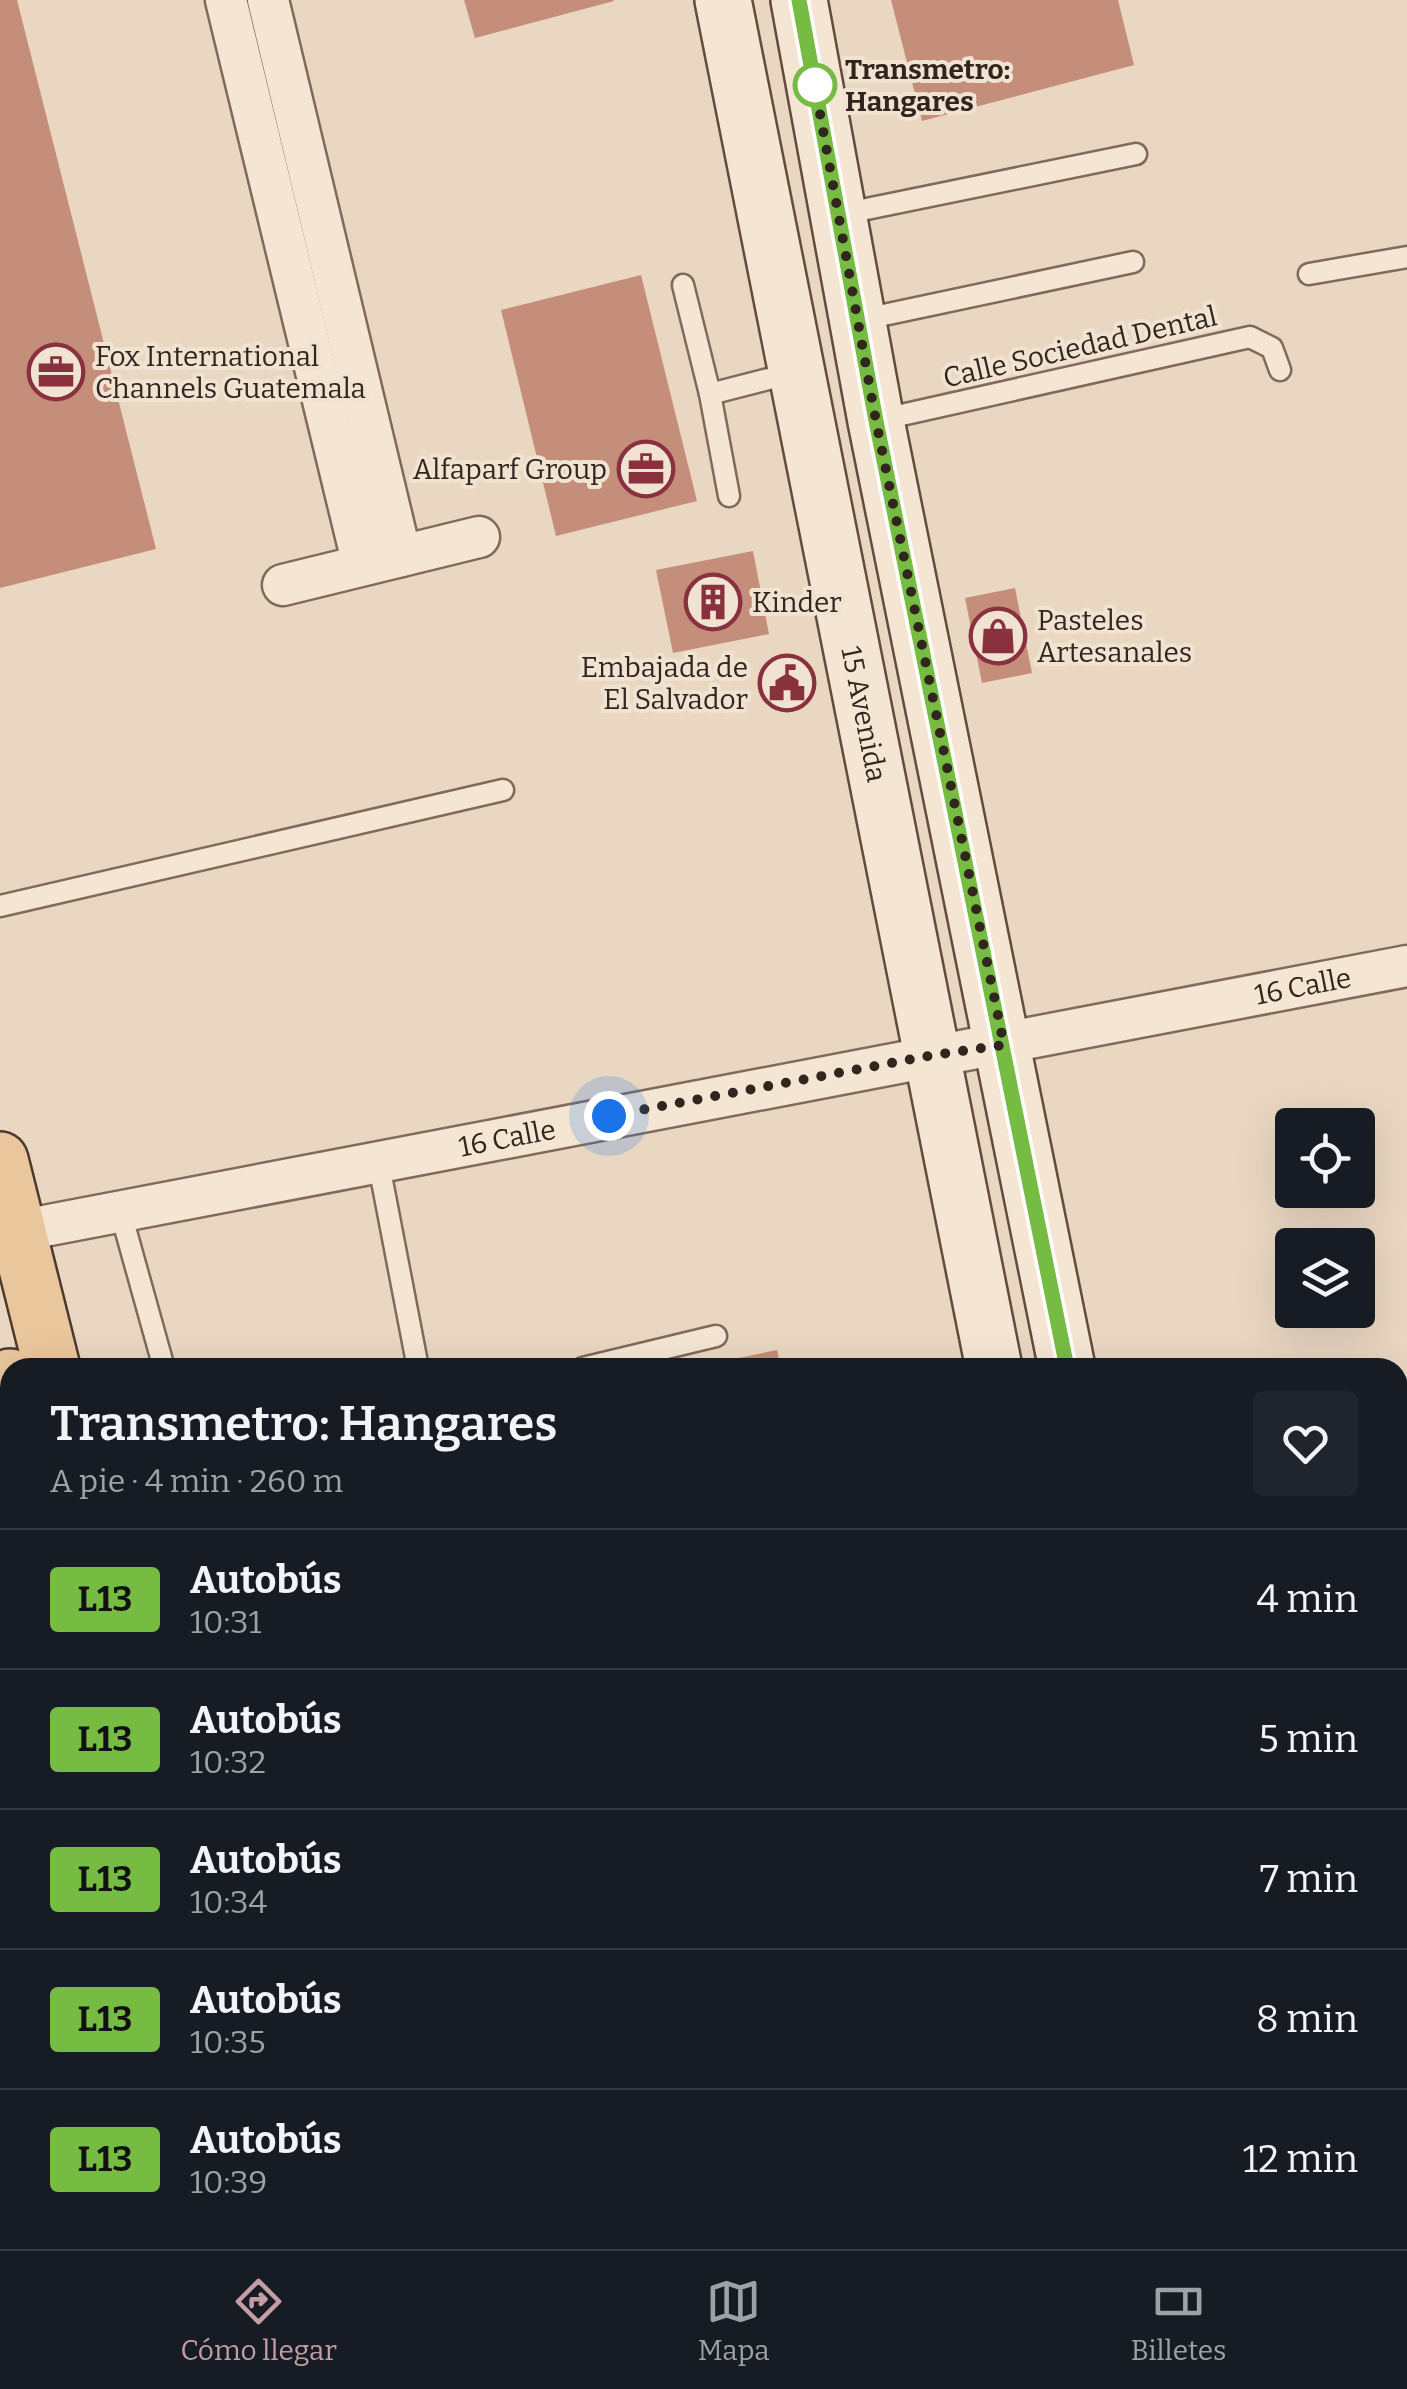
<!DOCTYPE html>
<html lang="es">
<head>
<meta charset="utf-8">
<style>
  body { margin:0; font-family:Bitter,serif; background:#20242c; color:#f1f3f6; height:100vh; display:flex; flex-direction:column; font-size:38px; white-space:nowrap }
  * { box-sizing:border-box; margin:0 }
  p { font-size:32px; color:#9ea1a6 }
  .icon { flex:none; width:55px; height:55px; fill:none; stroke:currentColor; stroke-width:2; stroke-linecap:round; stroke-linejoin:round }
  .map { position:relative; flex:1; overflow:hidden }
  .sheet { position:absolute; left:0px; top:1358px; width:1408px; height:892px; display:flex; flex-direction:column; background:#171b24; border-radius:30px 30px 0 0; box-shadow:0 10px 40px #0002 }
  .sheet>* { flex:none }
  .badge { padding:0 20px; border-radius:8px; font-size:35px; line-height:65px }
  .controls { position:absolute; left:1275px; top:1108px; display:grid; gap:20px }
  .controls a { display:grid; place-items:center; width:100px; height:100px; border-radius:10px; background:#171b24; box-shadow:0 10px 40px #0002; font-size:50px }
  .you { position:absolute; width:50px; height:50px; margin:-25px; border:8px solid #fff; border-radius:50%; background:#1a73e8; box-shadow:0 0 0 15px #1a73e833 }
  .map>.badge { position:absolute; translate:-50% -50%; box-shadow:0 0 0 5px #fff }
  .round { display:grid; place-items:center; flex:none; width:105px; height:105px; border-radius:10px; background:#20242c }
  .summary { display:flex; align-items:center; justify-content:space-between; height:170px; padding:0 50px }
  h1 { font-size:48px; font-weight:600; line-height:75px }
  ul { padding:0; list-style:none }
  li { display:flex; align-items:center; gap:30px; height:140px; padding:0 50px; border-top:2px solid #363941 }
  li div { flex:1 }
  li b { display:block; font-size:38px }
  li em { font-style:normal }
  li .badge { min-width:110px; font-weight:700; text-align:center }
  .tabs { display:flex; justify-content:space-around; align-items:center; height:140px; border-top:2px solid #363941; background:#171b24; font-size:28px; color:#9ea1a6 }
  .tabs a { display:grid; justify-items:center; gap:5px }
  .tabs .on { color:#c39ca4 }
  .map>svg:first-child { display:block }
  .green { fill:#c6c497 }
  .building { fill:#c48e7b }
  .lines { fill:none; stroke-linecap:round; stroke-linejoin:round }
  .lane-casing { stroke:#81695b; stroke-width:25 }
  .street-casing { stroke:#81695b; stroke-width:45 }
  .secondary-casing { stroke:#634b3e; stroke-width:60 }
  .primary-casing { stroke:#4f392f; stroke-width:60 }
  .path { stroke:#81695b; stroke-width:6; stroke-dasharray:8 5; stroke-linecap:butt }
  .lane { stroke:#f5e6d4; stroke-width:20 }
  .street { stroke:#f5e6d4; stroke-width:40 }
  .secondary { stroke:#f5e6d4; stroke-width:55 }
  .primary { stroke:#eac69c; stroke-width:55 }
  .line-casing { stroke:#fff; stroke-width:22 }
  .line { stroke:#76bc43; stroke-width:15 }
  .walk { stroke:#32251e; stroke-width:10; stroke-dasharray:0 18 }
  .stop-dot { fill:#fff; stroke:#76bc43; stroke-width:5 }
  .labels { text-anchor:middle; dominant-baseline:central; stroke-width:8; stroke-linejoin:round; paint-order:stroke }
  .stop-label { font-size:28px; font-weight:bold; fill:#32251e; stroke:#f1e3d1; text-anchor:start }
  .street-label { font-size:28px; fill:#32251e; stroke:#f1e3d1 }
  .poi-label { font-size:28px; fill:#32251e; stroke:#f1e3d1; text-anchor:start }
</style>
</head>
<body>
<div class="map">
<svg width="1407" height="2249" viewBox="0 0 1407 2249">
  <rect width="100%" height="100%" fill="#e9d7c2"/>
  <!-- green -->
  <g class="green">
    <polygon points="10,1418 10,2231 0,2193 0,1427"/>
    <polygon points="12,2240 246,2240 249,2249 15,2249"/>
  </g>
  <!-- building -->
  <g class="building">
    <polygon points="0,0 17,0 156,549 0,588"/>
    <polygon points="464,0 613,0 614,1 475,38"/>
    <polygon points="891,0 1118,0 1134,65 922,121"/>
    <polygon points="641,275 697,501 556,536 501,310"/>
    <polygon points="753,551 769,634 673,653 656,570"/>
    <polygon points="1015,588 1032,673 982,683 965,598"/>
    <polygon points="777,1350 781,1368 700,1368 700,1366"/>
  </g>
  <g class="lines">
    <!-- lane casing -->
    <g class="lane-casing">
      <g id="lane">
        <polyline points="842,214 1136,154"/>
        <polyline points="1309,274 1407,257"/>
        <polyline points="683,285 710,394"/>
        <polyline points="860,320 1133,262"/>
        <polyline points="879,420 1250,337 1272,348 1280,370"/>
        <polyline points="729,496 710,394 796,372"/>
        <polyline points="0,906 503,790"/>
        <polyline points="378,1160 418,1368"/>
        <polyline points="120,1210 164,1368"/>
        <polyline points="583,1368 716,1336"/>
        <polyline points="1398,1725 1407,1723"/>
        <polyline points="848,2240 850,2249"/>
        <polyline points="466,2249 507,2240"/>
      </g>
    </g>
    <!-- street casing -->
    <g class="street-casing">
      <g id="street">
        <polyline points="226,0 363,565"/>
        <polyline points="268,0 401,556"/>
        <polyline points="283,585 479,537"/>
        <path id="s1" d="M18 1231 1407 966"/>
      </g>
    </g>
    <!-- secondary casing -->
    <g class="secondary-casing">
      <g id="secondary">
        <path id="s2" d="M723 0 994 1368"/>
        <polyline points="799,0 876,421 1067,1368"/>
        <polyline points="1166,2240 1168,2249"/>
        <polyline points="1237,2240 1239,2249"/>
      </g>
    </g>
    <!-- primary casing -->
    <g class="primary-casing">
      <g id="primary">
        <polyline points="0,1160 52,1368"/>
        <polyline points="0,1392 10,1377"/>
        <polyline points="281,2240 283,2249"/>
      </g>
    </g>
    <!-- path -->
    <g class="path">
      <polyline points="0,1438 10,1450"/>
      <polyline points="35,2249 36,2240"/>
    </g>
    <!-- lane -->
    <use href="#lane" class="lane"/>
    <!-- street -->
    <use href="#street" class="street"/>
    <!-- secondary -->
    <use href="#secondary" class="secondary"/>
    <!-- primary -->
    <use href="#primary" class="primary"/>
  </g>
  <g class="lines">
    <!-- line casing -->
    <g class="line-casing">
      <polyline id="line" points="799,0 876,421 1067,1368"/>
    </g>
    <!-- line -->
    <use href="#line" class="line"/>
    <!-- walk -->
    <polyline class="walk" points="609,1116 934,1055 1004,1045 876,421 813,75 815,85"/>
  </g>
  <!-- icons -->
  <defs>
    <g id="office-ring" transform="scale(2.875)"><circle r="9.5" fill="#f1e3d1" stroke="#8a313f" stroke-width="1.5"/><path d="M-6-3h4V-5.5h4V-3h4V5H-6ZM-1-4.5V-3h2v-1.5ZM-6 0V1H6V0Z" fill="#8a313f"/></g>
    <g id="building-ring" transform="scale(2.875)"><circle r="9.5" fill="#f1e3d1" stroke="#8a313f" stroke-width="1.5"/><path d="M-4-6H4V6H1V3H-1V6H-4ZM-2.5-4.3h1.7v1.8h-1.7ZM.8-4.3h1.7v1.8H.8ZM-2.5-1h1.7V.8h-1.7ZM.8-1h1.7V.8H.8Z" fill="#8a313f"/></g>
    <g id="shop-ring" transform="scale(2.875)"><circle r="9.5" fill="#f1e3d1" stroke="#8a313f" stroke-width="1.5"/><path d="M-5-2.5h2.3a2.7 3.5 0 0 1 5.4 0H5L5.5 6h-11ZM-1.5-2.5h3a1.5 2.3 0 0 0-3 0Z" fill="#8a313f"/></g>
    <g id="civic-ring" transform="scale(2.875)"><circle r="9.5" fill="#f1e3d1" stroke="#8a313f" stroke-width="1.5"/><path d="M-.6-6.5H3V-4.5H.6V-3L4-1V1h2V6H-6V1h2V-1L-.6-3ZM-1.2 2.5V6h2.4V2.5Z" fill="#8a313f"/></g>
  </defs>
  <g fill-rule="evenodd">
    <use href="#office-ring" x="56" y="372"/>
    <use href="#office-ring" x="646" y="469"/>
    <use href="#building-ring" x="713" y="602"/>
    <use href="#shop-ring" x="998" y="636"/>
    <use href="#civic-ring" x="787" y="683"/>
  </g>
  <!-- markers -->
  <circle class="stop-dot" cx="815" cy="85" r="20"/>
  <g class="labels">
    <!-- stop labels -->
    <g class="stop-label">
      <text x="845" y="69">Transmetro:<tspan x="845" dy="32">Hangares</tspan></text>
    </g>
    <!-- street labels -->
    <g class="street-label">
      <text transform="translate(1080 347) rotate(-13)">Calle Sociedad Dental</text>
      <text stroke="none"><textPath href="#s2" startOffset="728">15 Avenida</textPath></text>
      <text stroke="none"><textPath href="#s1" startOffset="1308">16 Calle</textPath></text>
      <text stroke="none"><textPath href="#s1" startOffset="498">16 Calle</textPath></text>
    </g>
    <!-- poi labels -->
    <g class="poi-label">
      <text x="95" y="356">Fox International<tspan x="95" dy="32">Channels Guatemala</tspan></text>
      <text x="607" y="469" text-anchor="end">Alfaparf Group</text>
      <text x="752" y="602">Kinder</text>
      <text x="1037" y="620">Pasteles<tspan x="1037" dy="32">Artesanales</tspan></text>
      <text x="748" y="667" text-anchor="end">Embajada de<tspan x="748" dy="32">El Salvador</tspan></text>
    </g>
  </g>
</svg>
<div class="controls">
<a><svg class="icon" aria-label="locate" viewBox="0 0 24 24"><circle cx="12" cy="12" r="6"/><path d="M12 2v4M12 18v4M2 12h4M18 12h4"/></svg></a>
<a><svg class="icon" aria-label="layers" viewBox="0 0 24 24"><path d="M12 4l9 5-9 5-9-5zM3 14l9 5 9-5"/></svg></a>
</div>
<div class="you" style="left:609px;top:1116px"></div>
<section class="sheet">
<div class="summary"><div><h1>Transmetro: Hangares</h1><p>A pie · 4 min · 260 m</p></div><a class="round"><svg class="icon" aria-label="heart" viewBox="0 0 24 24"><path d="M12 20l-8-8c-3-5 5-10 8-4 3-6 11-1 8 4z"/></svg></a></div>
<ul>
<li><span class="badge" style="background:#76bc43;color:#111">L13</span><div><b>Autobús</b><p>10:31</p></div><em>4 min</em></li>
<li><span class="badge" style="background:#76bc43;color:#111">L13</span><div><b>Autobús</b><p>10:32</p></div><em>5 min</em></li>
<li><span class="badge" style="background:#76bc43;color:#111">L13</span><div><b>Autobús</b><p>10:34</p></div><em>7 min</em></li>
<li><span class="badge" style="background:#76bc43;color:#111">L13</span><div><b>Autobús</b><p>10:35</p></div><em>8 min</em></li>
<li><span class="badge" style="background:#76bc43;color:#111">L13</span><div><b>Autobús</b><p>10:39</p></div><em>12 min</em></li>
</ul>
</section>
</div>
<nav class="tabs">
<a class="on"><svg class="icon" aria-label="directions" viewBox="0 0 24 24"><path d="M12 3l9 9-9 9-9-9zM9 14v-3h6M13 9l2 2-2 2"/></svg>Cómo llegar</a>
<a><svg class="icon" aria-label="map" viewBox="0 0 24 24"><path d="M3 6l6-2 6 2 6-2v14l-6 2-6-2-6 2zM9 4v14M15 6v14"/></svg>Mapa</a>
<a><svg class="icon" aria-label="tickets" viewBox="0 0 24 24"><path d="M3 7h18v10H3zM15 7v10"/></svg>Billetes</a>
</nav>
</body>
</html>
